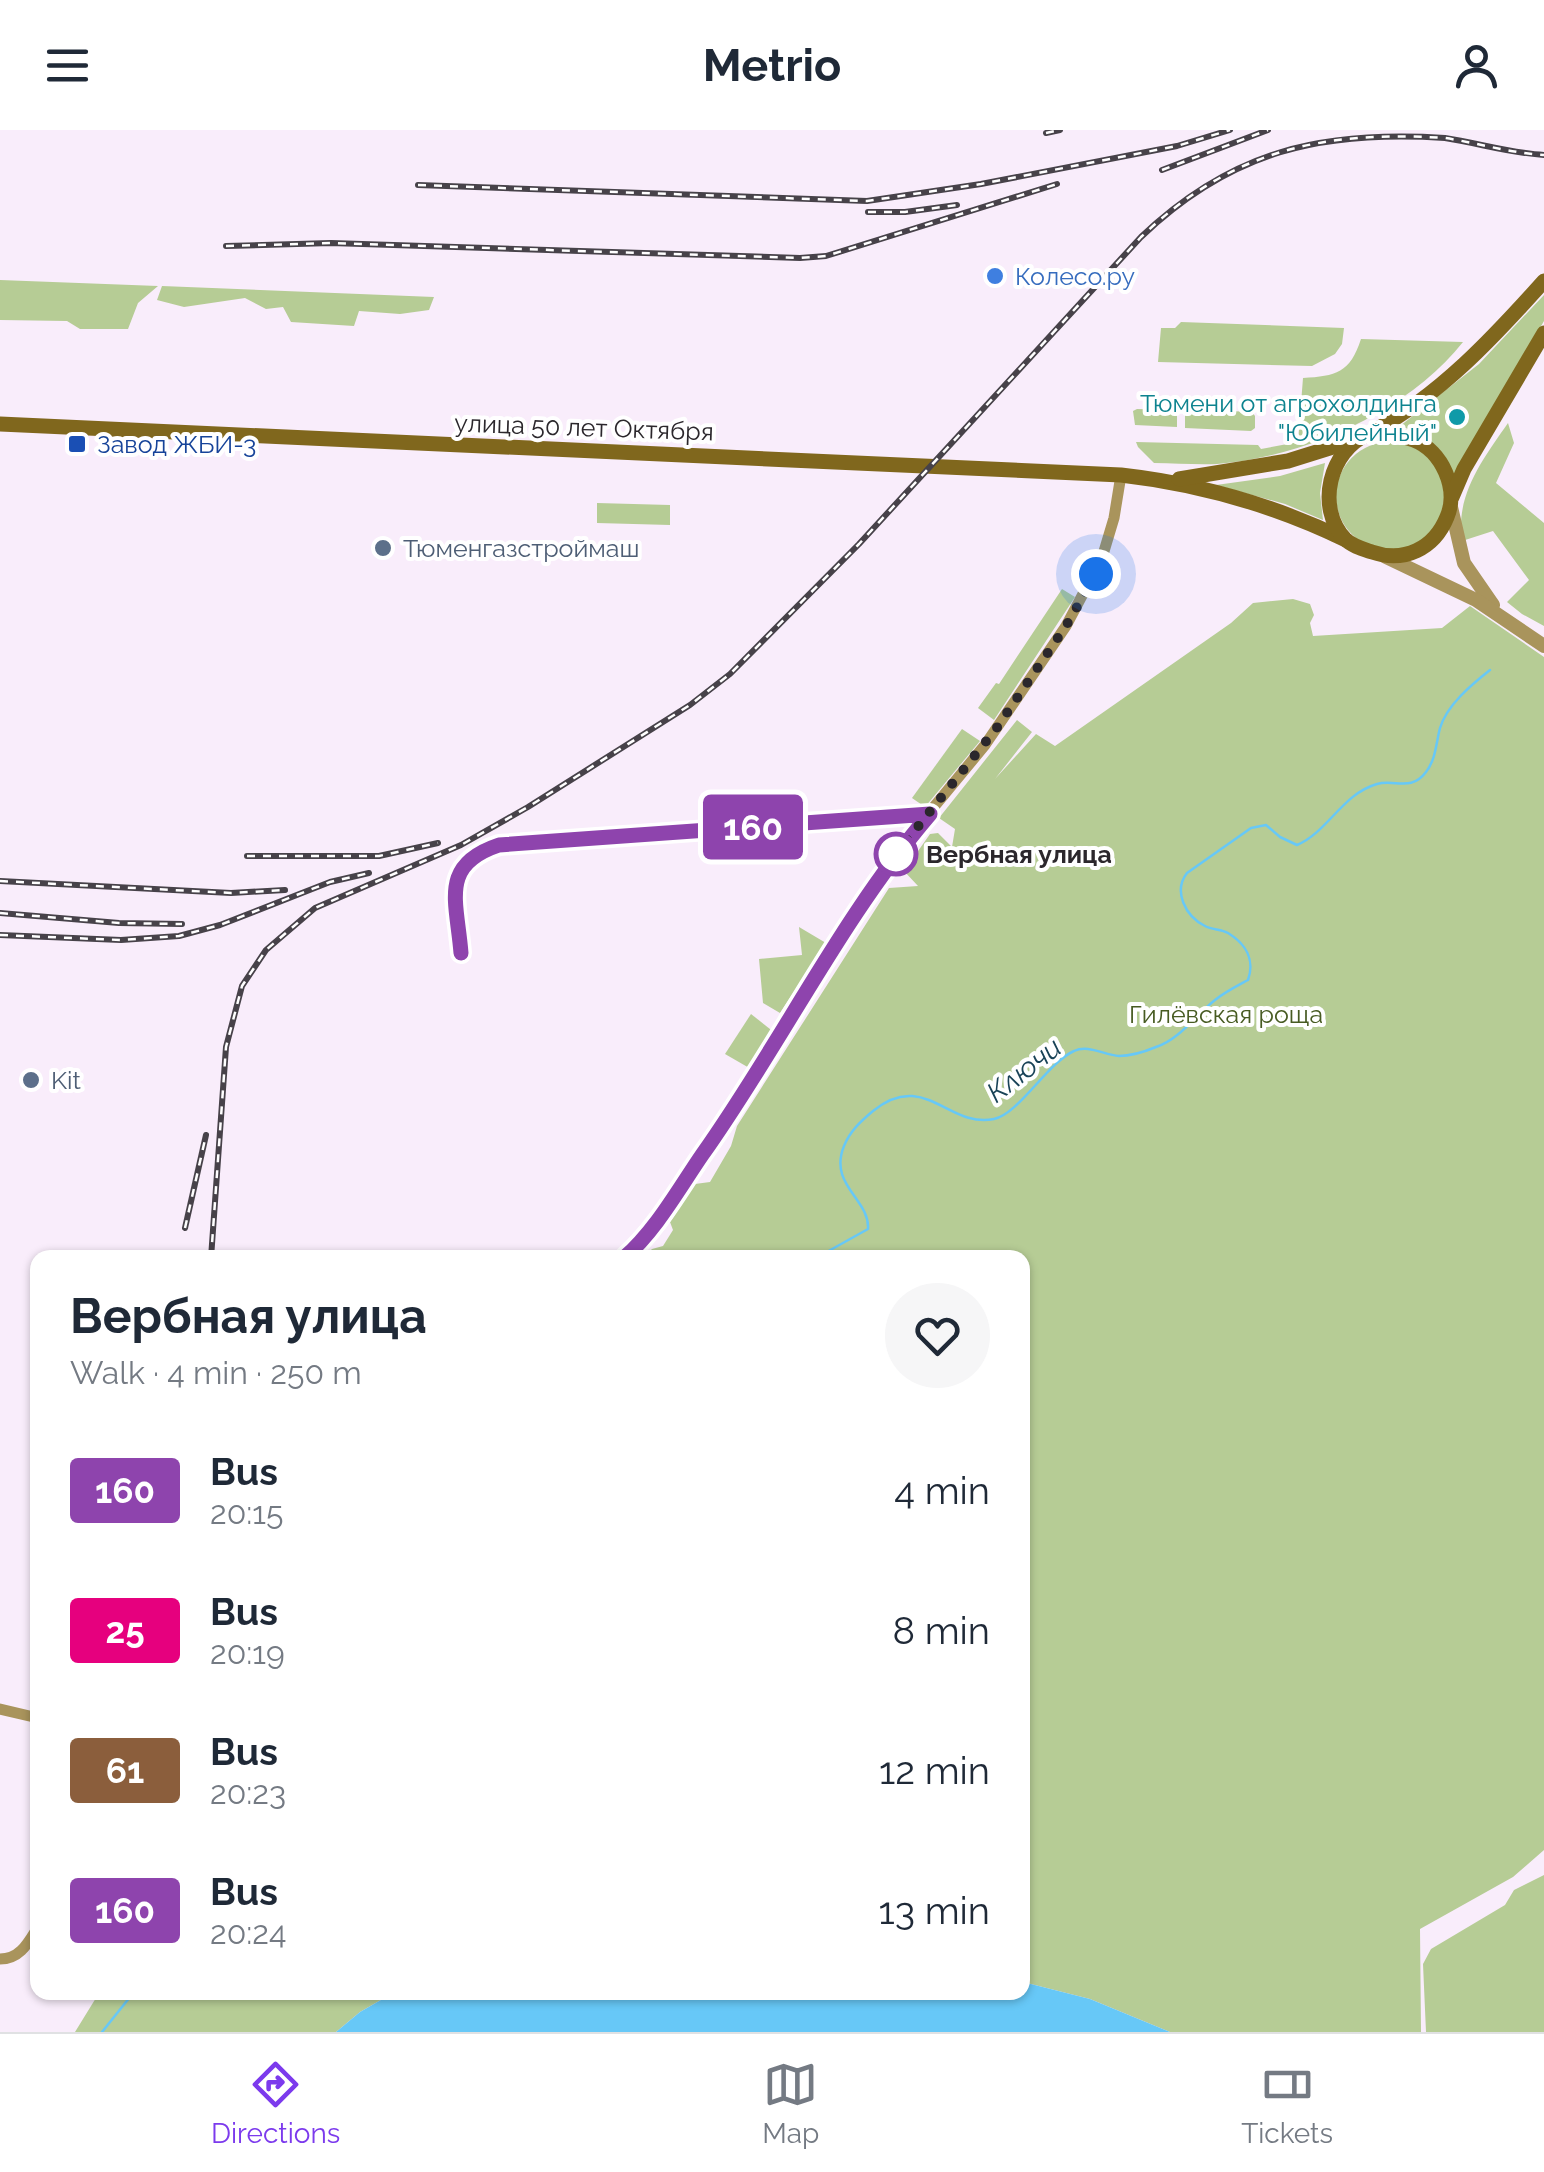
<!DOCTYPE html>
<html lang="en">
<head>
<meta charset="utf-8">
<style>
  body { margin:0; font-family:Raleway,sans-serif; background:#f6f6f7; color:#1f2937; height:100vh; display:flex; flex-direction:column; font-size:38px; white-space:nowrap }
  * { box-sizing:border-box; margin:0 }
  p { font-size:32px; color:#747a83 }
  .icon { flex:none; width:55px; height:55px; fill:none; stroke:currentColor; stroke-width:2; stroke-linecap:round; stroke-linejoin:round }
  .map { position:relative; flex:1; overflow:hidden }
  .sheet { position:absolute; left:30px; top:1120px; width:1000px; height:750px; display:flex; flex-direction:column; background:#fff; border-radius:20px; box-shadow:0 2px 8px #0004 }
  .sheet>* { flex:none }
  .badge { padding:0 20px; border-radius:8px; font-size:35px; line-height:65px }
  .you { position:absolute; width:50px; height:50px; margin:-25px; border:8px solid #fff; border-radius:50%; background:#1a73e8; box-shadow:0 0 0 15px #1a73e833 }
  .map>.badge { position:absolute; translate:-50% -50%; box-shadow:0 0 0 5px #fff }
  .round { display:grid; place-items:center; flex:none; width:105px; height:105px; border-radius:52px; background:#f6f6f7 }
  .headline { display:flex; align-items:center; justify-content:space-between; height:170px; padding:0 40px }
  h1 { font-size:48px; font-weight:700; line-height:75px }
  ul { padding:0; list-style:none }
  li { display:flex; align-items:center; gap:30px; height:140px; padding:0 40px }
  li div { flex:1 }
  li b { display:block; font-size:38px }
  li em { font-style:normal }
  li .badge { min-width:110px; font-weight:700; text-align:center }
  header { display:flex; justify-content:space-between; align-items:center; height:130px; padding:0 40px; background:#fff; font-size:45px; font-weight:700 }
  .tabs { display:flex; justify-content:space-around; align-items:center; height:140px; border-top:2px solid #e0e1e3; background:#fff; font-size:28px; color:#747a83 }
  .tabs a { display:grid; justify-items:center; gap:5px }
  .tabs .current { color:#7c3aed }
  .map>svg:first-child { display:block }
  .green { fill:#b6cc95 }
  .water { fill:#67c8f7 }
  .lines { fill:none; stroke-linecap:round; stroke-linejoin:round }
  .stream { stroke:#67c8f7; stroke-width:2.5 }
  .minor { stroke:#a9945c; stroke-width:11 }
  .tertiary { stroke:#a9945c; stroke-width:14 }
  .secondary { stroke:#80671d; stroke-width:15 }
  .rail-casing { stroke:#474249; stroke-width:6 }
  .rail { stroke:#fff; stroke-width:2.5; stroke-dasharray:8; stroke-linecap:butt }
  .line-casing { stroke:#fff; stroke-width:22 }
  .line { stroke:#8e44ad; stroke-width:15 }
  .walk { stroke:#2b272c; stroke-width:10; stroke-dasharray:0 18 }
  .shop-dot { fill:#3f7fe0; stroke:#fff; stroke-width:4 }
  .culture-dot { fill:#0f9aa8; stroke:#fff; stroke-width:4 }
  .transit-dot { fill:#1a4fb4; stroke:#fff; stroke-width:4 }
  .service-dot { fill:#5c6f8a; stroke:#fff; stroke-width:4 }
  .stop-dot { fill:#fff; stroke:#8e44ad; stroke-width:5 }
  .labels { text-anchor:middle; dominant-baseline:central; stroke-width:8; stroke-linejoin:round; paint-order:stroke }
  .shop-label { font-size:25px; fill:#366cbe; stroke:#fff; text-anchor:start }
  .culture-label { font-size:25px; fill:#0d838f; stroke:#fff; text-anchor:end }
  .street-label { font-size:25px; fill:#2b272c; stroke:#fff }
  .transit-label { font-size:25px; fill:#164399; stroke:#fff; text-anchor:start }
  .service-label { font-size:25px; fill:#4e5e75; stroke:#fff; text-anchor:start }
  .stop-label { font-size:25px; font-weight:bold; fill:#2b272c; stroke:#fff; text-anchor:start }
  .park-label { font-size:25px; fill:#475b22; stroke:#fff }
  .water-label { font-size:28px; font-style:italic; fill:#194357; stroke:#fff }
</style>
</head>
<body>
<header><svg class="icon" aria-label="menu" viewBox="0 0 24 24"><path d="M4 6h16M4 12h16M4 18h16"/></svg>Metrio<svg class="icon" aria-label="person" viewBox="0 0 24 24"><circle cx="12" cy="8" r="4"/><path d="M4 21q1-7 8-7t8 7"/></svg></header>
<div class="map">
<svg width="1544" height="1902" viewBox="0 0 1544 1902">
  <rect width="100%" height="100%" fill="#f9edfb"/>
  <!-- green -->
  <g class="green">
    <polygon points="0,150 158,156 138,173 128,199 80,199 67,191 0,190"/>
    <polygon points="162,156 434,167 429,180 400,184 359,181 354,196 291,192 283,177 266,179 245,168 184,177 157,170"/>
    <path d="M1544 165V191L1455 347C1444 319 1428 305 1400 296L1479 234Z"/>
    <polygon points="1181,192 1344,198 1342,214 1335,224 1312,236 1158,232 1161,198 1175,198"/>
    <path d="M1361 209 1463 212C1408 282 1304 327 1217 334 1196 335 1175 333 1154 333L1138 317 1136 312 1258 315 1261 319 1298 312 1303 248C1336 246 1350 243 1361 209Z"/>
    <polygon points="1137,279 1177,280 1177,297 1135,295 1133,281"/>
    <polygon points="1185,279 1252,282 1255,286 1255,298 1251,301 1185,298"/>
    <path d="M1508 293 1514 313 1496 353 1544 393V496L1522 484 1507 472 1529 450 1493 401 1462 411C1455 365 1483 329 1508 293Z"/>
    <circle cx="1390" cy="366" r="54"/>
    <polygon points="1325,333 1320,363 1323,390 1285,374 1216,355 1280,346"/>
    <polygon points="597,373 670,375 670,395 597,393"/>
    <polygon points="1062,459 1075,467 994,590 978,578 996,553 999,554"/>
    <polygon points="1293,469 1310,474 1314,485 1310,493 1313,506 1442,498 1470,476 1544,527 1544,1720 1513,1747 1420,1799 1421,1902 1170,1902 1090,1869 1023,1852 1022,1128 643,1128 652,1119 663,1116 673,1100 670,1092 695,1054 710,1052 731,1016 737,996 889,758 918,756 904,741 930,704 938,703 952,717 955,699 939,688 1017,590 1032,602 995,649 1036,604 1055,616 1231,493 1253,473"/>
    <polygon points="962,599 980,611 925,677 912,668"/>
    <polygon points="799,797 826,813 780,883 763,873 759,829 802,825"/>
    <polygon points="751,884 775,903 751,939 725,924"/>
    <polygon points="1544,1745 1544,1902 1426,1902 1423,1834 1431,1819 1505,1775 1514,1760"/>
    <polygon points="99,1863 393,1863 360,1882 336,1902 75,1902"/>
  </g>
  <!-- water -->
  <polygon class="water" points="1023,1852 1090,1869 1170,1902 336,1902 360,1882 393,1863 1022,1862"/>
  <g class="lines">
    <!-- stream -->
    <g class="stream">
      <path d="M816 1128 868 1099C870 1069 828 1055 844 1016 850 1001 861 991 873 981 924 939 949 999 994 989 1019 984 1047 933 1074 921 1088 914 1104 925 1119 926 1132 926 1144 922 1156 917 1179 910 1197 884 1215 870 1225 862 1237 856 1248 850 1255 830 1246 814 1228 803 1221 799 1212 800 1205 796 1185 786 1173 761 1187 743L1251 698 1266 695 1280 707 1297 715C1328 702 1342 664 1377 654 1395 649 1411 662 1426 642 1436 629 1436 613 1440 598 1447 575 1471 555 1490 540"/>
      <polyline points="102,1902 134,1862"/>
    </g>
    <!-- minor -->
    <g class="minor">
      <path d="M461 823C456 771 439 735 499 715L930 684"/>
      <polyline points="624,1128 642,1112 710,1015 900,718 985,615 1066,496 1102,428 1114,388 1121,345"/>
      <polyline points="0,1579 38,1588"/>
      <path d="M0 1829C20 1829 28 1813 38 1797"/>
    </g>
    <!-- tertiary -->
    <g class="tertiary">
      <polyline points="1451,377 1464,433 1493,475"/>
      <polyline points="1386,427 1476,470 1544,516"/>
    </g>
    <!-- secondary -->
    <g class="secondary">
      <path d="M0 294 1121 345C1200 354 1274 375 1346 410"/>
      <path d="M1372 302C1440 265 1493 208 1544 151"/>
      <path d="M1368 304C1384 304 1399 304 1414 310 1442 321 1459 359 1447 387 1434 419 1404 433 1372 422 1363 419 1352 416 1345 409 1315 377 1330 320 1368 304Z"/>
      <polyline points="1179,349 1288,331 1352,311"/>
      <polyline points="1452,367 1464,339 1544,203"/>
    </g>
    <!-- rail casing -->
    <g class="rail-casing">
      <g id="rail">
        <polyline points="1046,3 1060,0"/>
        <polyline points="1162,40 1268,0"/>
        <polyline points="418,55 867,71 981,54 1177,16 1230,0"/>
        <polyline points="868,82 905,82 957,75"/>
        <polyline points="226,116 331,113 800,128 826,126 1057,54"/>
        <polyline points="247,726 379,726 438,713"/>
        <polyline points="0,751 231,763 285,760"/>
        <polyline points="0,783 119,793 182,794"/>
        <polyline points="0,805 121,810 179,806 220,795 330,752 369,743"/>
        <polyline points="185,1098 206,1005"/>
        <path d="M211 1128 226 917 242 856 266 820 315 778 461 715 528 677 690 575 730 544 859 414 1141 107C1231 21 1321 0 1445 8 1478 13 1510 23 1544 25"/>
      </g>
    </g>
    <!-- rail -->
    <use href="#rail" class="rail"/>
  </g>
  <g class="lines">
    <!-- line casing -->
    <g class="line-casing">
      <path id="line" d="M461 823C457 771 439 735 499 715L930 684C841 788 781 914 702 1025 678 1060 656 1100 624 1128"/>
    </g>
    <!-- line -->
    <use href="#line" class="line"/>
    <!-- walk -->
    <polyline class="walk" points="896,724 996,599 1066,496 1096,444"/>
  </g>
  <!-- markers -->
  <circle class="shop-dot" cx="995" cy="146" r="10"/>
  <circle class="culture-dot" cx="1457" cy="287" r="10"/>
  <rect class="transit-dot" x="67" y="304" width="20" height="20" rx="5"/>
  <g class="service-dot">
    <circle cx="383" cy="418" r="10"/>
    <circle cx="31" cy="950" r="10"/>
  </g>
  <circle class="stop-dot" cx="896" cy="724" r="20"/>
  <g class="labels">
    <!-- shop labels -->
    <g class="shop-label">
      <text x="1015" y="146">Колесо.ру</text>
    </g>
    <!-- culture labels -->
    <g class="culture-label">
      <text x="1437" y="273">Тюмени от агрохолдинга<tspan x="1437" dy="29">"Юбилейный"</tspan></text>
    </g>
    <!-- street labels -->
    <g class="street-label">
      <text transform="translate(584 297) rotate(2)">улица 50 лет Октября</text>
    </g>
    <!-- transit labels -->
    <g class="transit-label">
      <text x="97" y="314">Завод ЖБИ-3</text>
    </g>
    <!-- service labels -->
    <g class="service-label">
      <text x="403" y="418">Тюменгазстроймаш</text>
      <text x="51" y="950">Kit</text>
    </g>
    <!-- stop labels -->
    <g class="stop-label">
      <text x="926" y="724">Вербная улица</text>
    </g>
    <!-- park labels -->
    <g class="park-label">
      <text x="1226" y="884">Гилёвская роща</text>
    </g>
    <!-- water labels -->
    <g class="water-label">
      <text transform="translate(1024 940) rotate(-38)">Ключи</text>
    </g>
  </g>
</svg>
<div class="you" style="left:1096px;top:444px"></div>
<b class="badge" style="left:753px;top:697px;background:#8e44ad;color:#fff">160</b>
<section class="sheet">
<div class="headline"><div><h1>Вербная улица</h1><p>Walk · 4 min · 250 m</p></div><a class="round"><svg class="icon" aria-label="heart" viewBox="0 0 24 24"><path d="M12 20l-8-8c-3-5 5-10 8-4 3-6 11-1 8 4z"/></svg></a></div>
<ul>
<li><span class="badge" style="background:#8e44ad;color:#fff">160</span><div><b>Bus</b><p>20:15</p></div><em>4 min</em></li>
<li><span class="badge" style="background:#e6007e;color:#fff">25</span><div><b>Bus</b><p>20:19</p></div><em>8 min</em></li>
<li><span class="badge" style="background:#8b5e3c;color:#fff">61</span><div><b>Bus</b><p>20:23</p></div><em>12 min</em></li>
<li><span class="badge" style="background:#8e44ad;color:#fff">160</span><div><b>Bus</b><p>20:24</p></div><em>13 min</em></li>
</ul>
</section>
</div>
<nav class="tabs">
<a class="current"><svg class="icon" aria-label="directions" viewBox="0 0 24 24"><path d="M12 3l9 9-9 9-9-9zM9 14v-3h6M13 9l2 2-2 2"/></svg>Directions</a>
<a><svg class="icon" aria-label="map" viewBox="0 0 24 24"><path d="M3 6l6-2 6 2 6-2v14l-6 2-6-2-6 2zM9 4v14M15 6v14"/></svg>Map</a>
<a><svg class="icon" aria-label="tickets" viewBox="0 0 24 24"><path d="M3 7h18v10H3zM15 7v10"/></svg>Tickets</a>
</nav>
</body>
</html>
